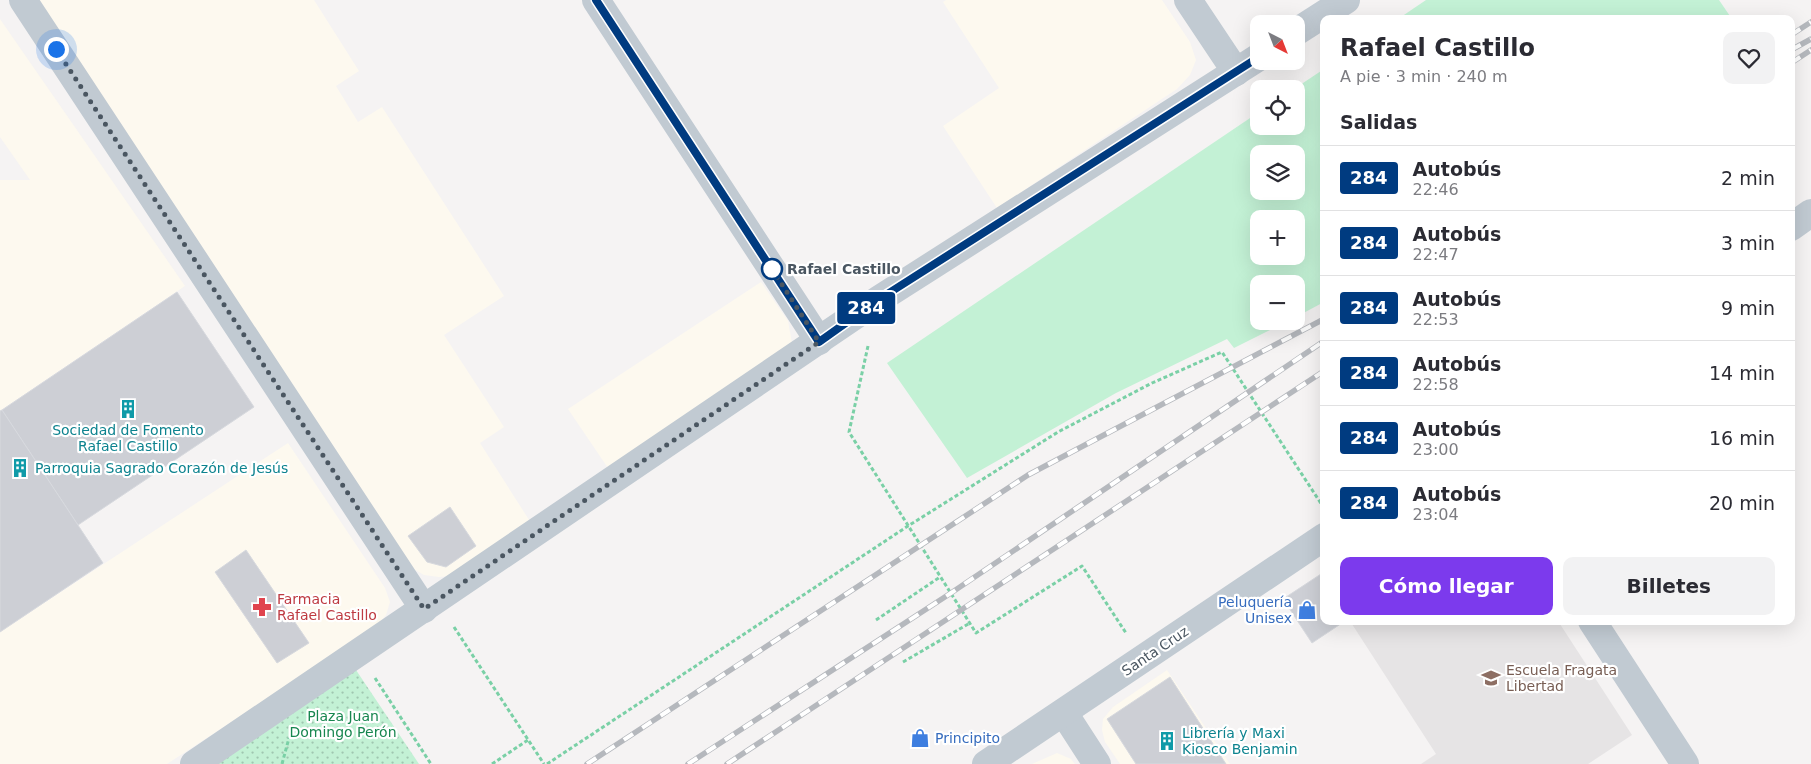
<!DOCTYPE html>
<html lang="es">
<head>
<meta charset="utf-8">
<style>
  body { margin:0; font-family:"DejaVu Sans",sans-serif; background:#f2f2f3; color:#2b2b33; height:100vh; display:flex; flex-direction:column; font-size:19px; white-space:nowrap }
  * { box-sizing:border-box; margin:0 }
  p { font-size:16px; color:#7c7c81 }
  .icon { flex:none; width:28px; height:28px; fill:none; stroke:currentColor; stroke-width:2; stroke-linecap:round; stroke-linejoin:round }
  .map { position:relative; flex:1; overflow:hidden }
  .drawer { position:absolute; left:1320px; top:15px; width:475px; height:610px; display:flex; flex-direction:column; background:#fff; border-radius:10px; box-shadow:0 5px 20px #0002 }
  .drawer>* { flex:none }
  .badge { padding:0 10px; border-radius:4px; font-size:18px; line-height:32px }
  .needle { width:32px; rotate:138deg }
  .fabs { position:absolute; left:1250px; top:15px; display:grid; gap:10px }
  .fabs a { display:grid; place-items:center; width:55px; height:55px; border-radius:10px; background:#fff; box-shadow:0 5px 20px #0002; font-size:25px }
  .you { position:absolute; width:25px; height:25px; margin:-12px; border:4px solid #fff; border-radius:50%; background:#1a73e8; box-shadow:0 0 0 8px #1a73e833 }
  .map>.badge { position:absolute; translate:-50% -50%; box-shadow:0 0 0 2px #fff }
  h2 { padding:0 20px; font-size:19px; line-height:45px }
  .round { display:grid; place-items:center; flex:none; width:52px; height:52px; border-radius:10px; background:#f2f2f3 }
  .head { display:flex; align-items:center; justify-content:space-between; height:85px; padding:0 20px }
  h1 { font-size:24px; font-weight:800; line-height:38px }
  .primary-button { display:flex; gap:10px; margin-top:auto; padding:10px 20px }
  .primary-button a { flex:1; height:58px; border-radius:10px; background:#7c3aed; color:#fff; font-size:20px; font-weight:800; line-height:58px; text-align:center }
  .primary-button a+a { background:#f2f2f3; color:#2b2b33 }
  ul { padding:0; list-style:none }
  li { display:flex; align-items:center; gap:15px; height:65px; padding:0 20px; border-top:1px solid #e1e1e2 }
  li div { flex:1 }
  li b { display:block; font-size:19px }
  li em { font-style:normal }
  li .badge { min-width:55px; font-weight:700; text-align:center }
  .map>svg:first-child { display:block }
  .commercial { fill:#fdf9ef }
  .education { fill:#e6e4e5 }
  .grass { fill:#c3f1d5; fill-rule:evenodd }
  .park { fill:url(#park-dots) }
  .building { fill:#cdcfd5; stroke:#d7d9de }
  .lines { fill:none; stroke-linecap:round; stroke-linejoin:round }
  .path { stroke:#7ad0a6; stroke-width:3; stroke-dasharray:4 2.5; stroke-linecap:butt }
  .street { stroke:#c1cad2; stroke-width:28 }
  .rail-casing { stroke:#b5b8bd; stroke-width:5.5 }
  .rail { stroke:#fff; stroke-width:4; stroke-dasharray:11; stroke-linecap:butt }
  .line-casing { stroke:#fff; stroke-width:11 }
  .line { stroke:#003b80; stroke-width:8 }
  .walk { stroke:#4a5661; stroke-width:5; stroke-dasharray:0 9 }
  .stop-dot { fill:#fff; stroke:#003b80; stroke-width:2.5 }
  .labels { text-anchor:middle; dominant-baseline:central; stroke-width:4.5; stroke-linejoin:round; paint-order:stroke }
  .stop-label { font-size:14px; font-weight:bold; fill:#4a5661; stroke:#fff; text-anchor:start }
  .culture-label { font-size:14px; fill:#0d838f; stroke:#fff; text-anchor:start }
  .health-label { font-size:14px; fill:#be3a42; stroke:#fff; text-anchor:start }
  .shop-label { font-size:14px; fill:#366cbe; stroke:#fff; text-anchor:end }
  .street-label { font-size:14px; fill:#4a5661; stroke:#fff }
  .education-label { font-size:14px; fill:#785e54; stroke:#fff; text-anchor:start }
  .park-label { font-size:14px; fill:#17864f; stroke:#fff }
</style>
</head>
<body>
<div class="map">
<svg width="1811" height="764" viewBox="0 0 1811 764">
  <defs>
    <pattern id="park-dots" width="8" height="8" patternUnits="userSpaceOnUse" patternTransform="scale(1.25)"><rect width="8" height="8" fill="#c3f1d5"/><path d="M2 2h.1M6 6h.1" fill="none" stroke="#a0c6b0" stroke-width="1.8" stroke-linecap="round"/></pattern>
  </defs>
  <rect width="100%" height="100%" fill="#f5f3f3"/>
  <!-- commercial -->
  <g class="commercial">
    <polygon points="39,0 314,0 359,71 336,86 358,122 382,107 504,296 444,335 504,427 480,443 531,523 449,576 439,577 424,575 412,568"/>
    <polygon points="946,0 1162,0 1190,42 1196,60 1190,75 1177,89 997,208 943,126 999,88 943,2"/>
    <polygon points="0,19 185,286 0,411 0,180 30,180 0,137"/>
    <polygon points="761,282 788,321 792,343 610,471 568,409"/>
    <polygon points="288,443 385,588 390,602 386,615 376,627 167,764 0,764 0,632"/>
    <polygon points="1167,670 1230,764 1120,764 1105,742 1102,730 1103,719 1113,707"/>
    <polygon points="1057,753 1071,759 1075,764 1032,764"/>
  </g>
  <!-- education -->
  <polygon class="education" points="1350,621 1558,621 1632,735 1588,764 1421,764 1436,754"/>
  <!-- grass -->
  <g class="grass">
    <polygon points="1426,0 1719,0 1732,19 1398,19"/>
    <path d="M1324 69V302L1296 317V284H1259V321H1288L1234 348 1227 339 1116 393 967 478 887 363 1259 112V126H1296V89H1294ZM1259 154H1296V191H1259ZM1259 219H1296V256H1259Z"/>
  </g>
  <!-- park -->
  <polygon class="park" points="354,667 419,764 212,764"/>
  <!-- building -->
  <g class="building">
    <polygon points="177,292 254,407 78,525 2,410"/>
    <polygon points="2,410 103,563 0,632 0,411"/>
    <polygon points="450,507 476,546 446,567 427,562 408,536"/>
    <polygon points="246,550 309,643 277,663 215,572"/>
    <polygon points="1321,574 1324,580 1324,621 1345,621 1312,643 1283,599"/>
    <polygon points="1170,677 1226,764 1136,764 1107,719"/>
  </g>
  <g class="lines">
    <!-- path -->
    <g class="path">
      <polyline points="868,346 849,432 976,633 1082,566 1126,633"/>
      <polyline points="876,620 940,577"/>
      <polyline points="454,627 544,764"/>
      <polyline points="903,662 970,623"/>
      <polyline points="375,678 431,764"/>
      <polyline points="282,764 289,738"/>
      <polyline points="492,764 528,740"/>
      <polyline points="547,764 908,526 1058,432 1152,383 1222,352 1322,505"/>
    </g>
    <!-- street -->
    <g class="street">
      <polyline points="23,0 424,609"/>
      <polyline points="596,0 819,341"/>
      <polyline points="1188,0 1236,72"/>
      <polyline points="1296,32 1346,0"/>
      <polyline points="1791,227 1811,213"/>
      <polyline points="1592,621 1685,764"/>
      <polyline points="1064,713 1097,764"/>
      <polyline points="194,764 878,300 1259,57"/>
      <polyline points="986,764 1324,537"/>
    </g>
    <!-- rail casing -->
    <g class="rail-casing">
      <g id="rail">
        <polyline points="1791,35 1811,22"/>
        <polyline points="1791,50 1811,39"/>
        <polyline points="1791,63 1811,50"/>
        <polyline points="587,764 1028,475 1324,319"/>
        <polyline points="688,764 951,593 1324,341"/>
        <polyline points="727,764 1324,371"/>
      </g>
    </g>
    <!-- rail -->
    <use href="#rail" class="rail"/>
  </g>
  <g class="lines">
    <!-- line casing -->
    <g class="line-casing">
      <polyline id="line" points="596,0 819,342 878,300 1259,57"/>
    </g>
    <!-- line -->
    <use href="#line" class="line"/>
    <!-- walk -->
    <polyline class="walk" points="56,49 424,609 819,342 772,269"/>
  </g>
  <!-- icons -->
  <defs>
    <g id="building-bare" transform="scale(1.5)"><path d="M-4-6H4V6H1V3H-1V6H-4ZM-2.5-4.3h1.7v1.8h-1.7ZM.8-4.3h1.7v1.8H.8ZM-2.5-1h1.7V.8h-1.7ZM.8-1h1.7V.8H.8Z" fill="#0f9aa8" stroke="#fff" stroke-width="2.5" paint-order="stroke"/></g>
    <g id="pharmacy-bare" transform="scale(1.5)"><path d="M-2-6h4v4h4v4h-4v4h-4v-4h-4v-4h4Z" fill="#e0444e" stroke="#fff" stroke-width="2.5" paint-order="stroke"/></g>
    <g id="shop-bare" transform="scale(1.5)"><path d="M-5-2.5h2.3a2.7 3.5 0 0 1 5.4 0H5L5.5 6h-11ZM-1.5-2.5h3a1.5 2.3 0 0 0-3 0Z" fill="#3f7fe0" stroke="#fff" stroke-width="2.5" paint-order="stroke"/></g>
    <g id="school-bare" transform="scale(1.5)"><path d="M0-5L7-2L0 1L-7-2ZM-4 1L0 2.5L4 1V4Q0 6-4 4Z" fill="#8d6e63" stroke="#fff" stroke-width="2.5" paint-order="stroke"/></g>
  </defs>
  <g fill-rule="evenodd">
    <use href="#building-bare" x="128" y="409"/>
    <use href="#building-bare" x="20" y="468"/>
    <use href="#pharmacy-bare" x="262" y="607"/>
    <use href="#shop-bare" x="1307" y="610"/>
    <use href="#school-bare" x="1491" y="678"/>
    <use href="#shop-bare" x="920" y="738"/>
    <use href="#building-bare" x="1167" y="741"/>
  </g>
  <!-- markers -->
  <circle class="stop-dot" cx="772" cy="269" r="10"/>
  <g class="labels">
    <!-- stop labels -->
    <g class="stop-label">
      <text x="787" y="269">Rafael Castillo</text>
    </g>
    <!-- culture labels -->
    <g class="culture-label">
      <text x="128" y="430" text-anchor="middle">Sociedad de Fomento<tspan x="128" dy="16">Rafael Castillo</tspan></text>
      <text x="35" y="468">Parroquia Sagrado Corazón de Jesús</text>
      <text x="1182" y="733">Librería y Maxi<tspan x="1182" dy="16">Kiosco Benjamin</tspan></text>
    </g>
    <!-- health labels -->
    <g class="health-label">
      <text x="277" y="599">Farmacia<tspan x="277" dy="16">Rafael Castillo</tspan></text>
    </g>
    <!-- shop labels -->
    <g class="shop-label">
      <text x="1292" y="602">Peluquería<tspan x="1292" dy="16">Unisex</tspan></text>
      <text x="935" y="738" text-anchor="start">Principito</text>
    </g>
    <!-- street labels -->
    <g class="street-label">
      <text transform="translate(1155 651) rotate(-34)">Santa Cruz</text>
    </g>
    <!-- education labels -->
    <g class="education-label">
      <text x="1506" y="670">Escuela Fragata<tspan x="1506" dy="16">Libertad</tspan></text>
    </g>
    <!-- park labels -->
    <g class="park-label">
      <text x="343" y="716">Plaza Juan<tspan x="343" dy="16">Domingo Perón</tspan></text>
    </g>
  </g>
</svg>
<div class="fabs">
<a><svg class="needle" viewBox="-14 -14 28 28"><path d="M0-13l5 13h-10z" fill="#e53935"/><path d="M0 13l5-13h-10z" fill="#7c7c81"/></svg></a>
<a><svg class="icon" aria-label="locate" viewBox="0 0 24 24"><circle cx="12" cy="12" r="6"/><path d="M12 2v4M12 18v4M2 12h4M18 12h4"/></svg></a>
<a><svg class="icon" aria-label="layers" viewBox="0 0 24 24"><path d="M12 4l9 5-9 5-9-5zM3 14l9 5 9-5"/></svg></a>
<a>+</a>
<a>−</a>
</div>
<div class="you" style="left:56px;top:49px"></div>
<b class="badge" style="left:866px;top:308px;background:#003b80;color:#fff">284</b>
<section class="drawer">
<div class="head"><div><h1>Rafael Castillo</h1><p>A pie · 3 min · 240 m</p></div><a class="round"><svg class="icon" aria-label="heart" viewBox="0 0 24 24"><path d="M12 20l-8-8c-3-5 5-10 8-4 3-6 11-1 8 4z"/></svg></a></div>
<h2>Salidas</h2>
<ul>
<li><span class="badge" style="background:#003b80;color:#fff">284</span><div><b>Autobús</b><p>22:46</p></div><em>2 min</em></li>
<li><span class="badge" style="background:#003b80;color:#fff">284</span><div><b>Autobús</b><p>22:47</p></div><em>3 min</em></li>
<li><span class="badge" style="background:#003b80;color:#fff">284</span><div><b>Autobús</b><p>22:53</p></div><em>9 min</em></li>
<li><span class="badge" style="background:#003b80;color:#fff">284</span><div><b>Autobús</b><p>22:58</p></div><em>14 min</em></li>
<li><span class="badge" style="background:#003b80;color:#fff">284</span><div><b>Autobús</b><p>23:00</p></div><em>16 min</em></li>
<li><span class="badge" style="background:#003b80;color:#fff">284</span><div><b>Autobús</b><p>23:04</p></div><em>20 min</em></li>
</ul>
<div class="primary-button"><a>Cómo llegar</a><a>Billetes</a></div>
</section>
</div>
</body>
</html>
